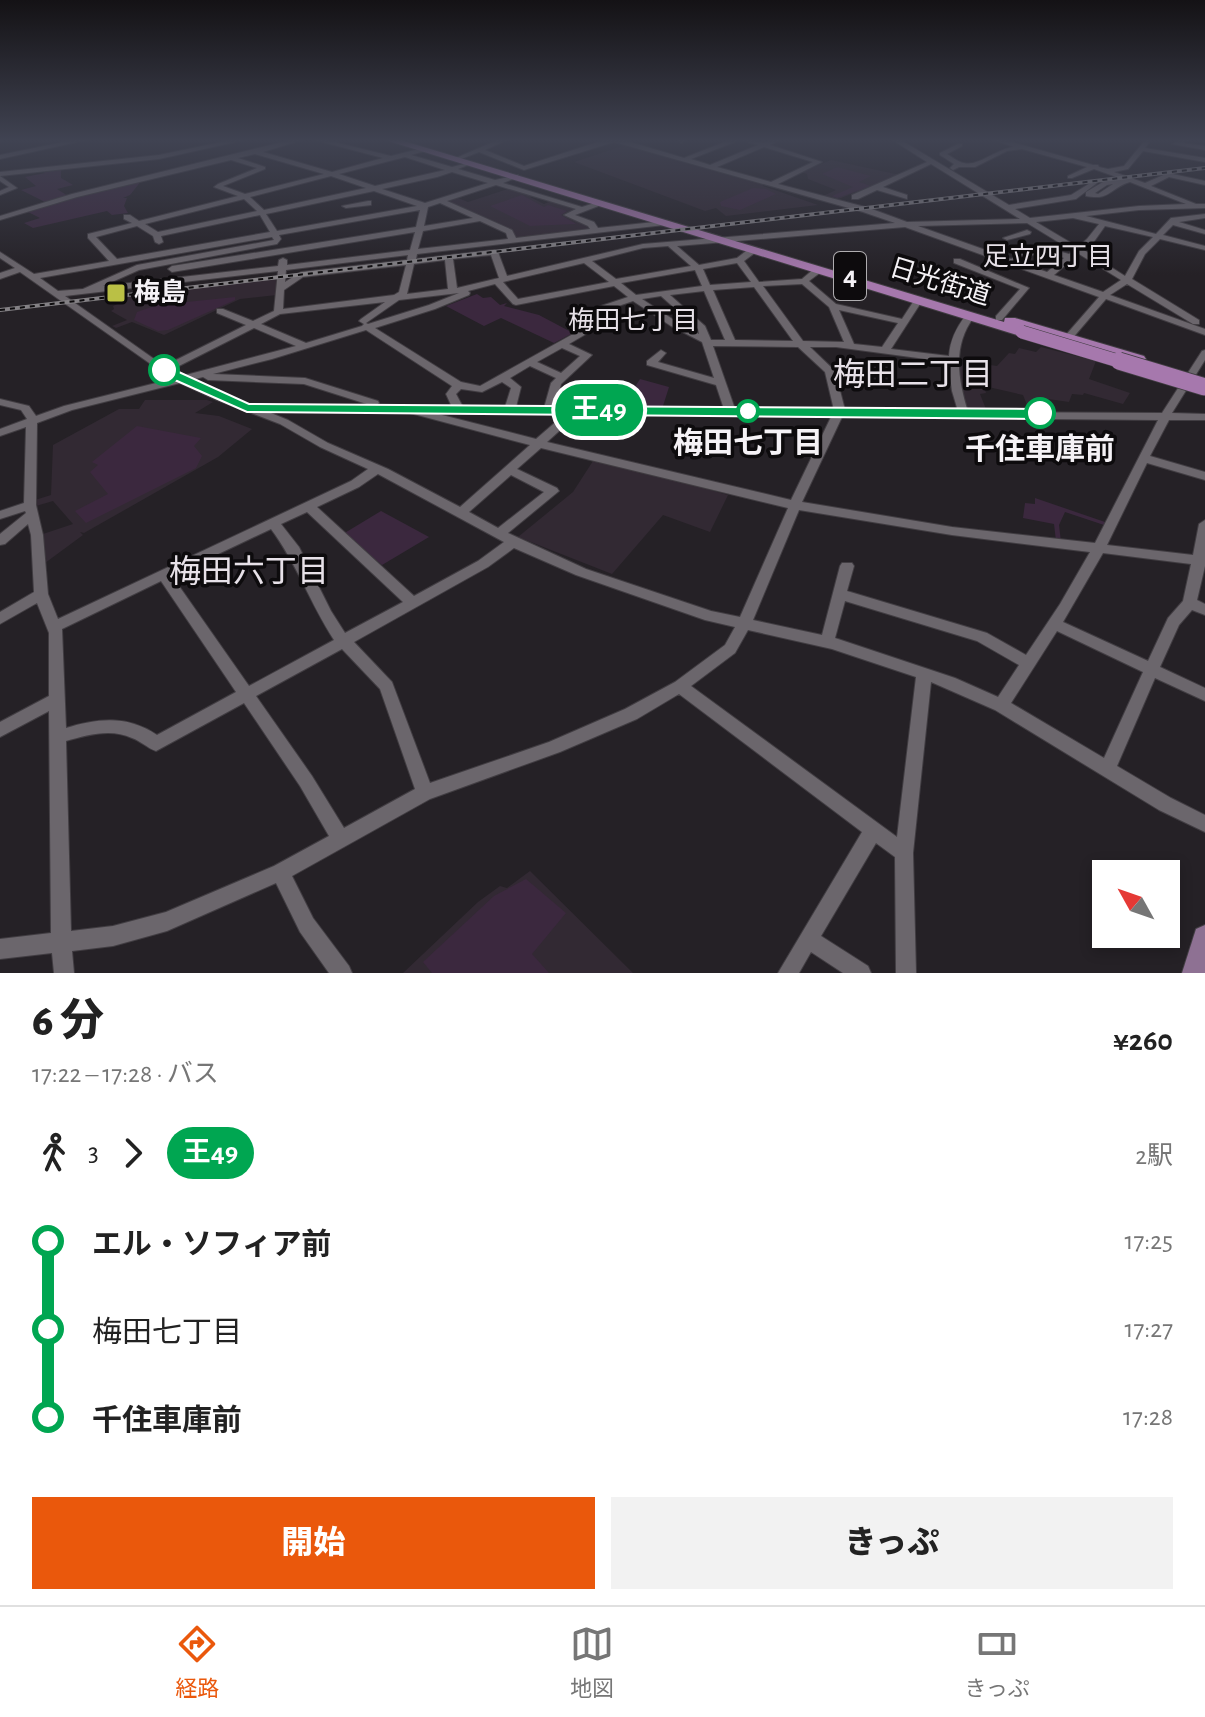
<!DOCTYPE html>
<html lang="ja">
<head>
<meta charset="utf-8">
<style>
  body { margin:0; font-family:"Alegreya Sans","Noto Sans JP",sans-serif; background:#f2f2f2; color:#222; height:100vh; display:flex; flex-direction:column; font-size:30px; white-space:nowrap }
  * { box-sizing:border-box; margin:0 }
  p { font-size:26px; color:#767676 }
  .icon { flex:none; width:44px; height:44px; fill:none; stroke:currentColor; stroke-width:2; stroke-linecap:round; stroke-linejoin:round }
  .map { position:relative; height:973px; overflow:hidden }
  .details { display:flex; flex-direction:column; background:#fff; flex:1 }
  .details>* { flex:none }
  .badge { padding:0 16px; border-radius:26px; font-size:28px; line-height:52px }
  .needle { width:52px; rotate:310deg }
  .controls { position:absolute; left:1092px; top:860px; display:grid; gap:16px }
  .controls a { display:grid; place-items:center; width:88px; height:88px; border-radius:0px; background:#fff; box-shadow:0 4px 12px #0003; font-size:40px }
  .map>.badge { position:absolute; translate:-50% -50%; box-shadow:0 0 0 4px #fff }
  .legs { display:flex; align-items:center; gap:12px; height:88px; padding:0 32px; font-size:26px }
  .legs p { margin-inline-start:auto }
  .summary { display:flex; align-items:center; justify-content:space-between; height:136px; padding:0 32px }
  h1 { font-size:44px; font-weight:800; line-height:60px }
  .action { display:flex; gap:16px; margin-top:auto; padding:16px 32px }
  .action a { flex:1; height:92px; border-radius:0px; background:#ea580c; color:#fff; font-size:32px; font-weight:800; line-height:92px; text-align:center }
  .action a+a { background:#f2f2f2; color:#222 }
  ul { padding:0 32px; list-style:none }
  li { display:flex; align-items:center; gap:28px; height:88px; font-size:30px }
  li i { display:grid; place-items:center; width:12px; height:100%; margin:0 10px; background:currentColor }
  li i::after { content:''; width:20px; height:20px; margin:-10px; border:6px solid; border-radius:50%; background:#fff }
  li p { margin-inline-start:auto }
  li:first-child i { background:linear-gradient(#0000 50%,currentColor 0) }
  li:last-child i { background:linear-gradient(currentColor 50%,#0000 0) }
  .tab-bar { display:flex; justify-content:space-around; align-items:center; height:112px; border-top:2px solid #e0e0e0; background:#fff; font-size:22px; color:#767676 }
  .tab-bar a { display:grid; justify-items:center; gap:4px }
  .tab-bar .selected { color:#ea580c }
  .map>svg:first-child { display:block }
  .built { fill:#322933 }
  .green { fill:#3b283e }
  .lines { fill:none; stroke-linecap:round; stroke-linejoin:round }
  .minor-casing { stroke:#413d42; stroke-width:2 }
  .major-casing { stroke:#413d42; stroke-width:2 }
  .highway-casing { stroke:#413d42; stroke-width:2 }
  .minor { fill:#6b666c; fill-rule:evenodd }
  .major { fill:#8e7193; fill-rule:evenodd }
  .highway { fill:#a678ad; fill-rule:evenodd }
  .rail-casing { stroke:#838084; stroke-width:4 }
  .rail { stroke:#0d0b0d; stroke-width:2; stroke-dasharray:5; stroke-linecap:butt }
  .highway-bridge-far1-casing { stroke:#413d42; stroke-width:14; stroke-linecap:butt }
  .highway-bridge-casing { stroke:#413d42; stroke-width:19; stroke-linecap:butt }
  .highway-bridge-far1 { stroke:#a678ad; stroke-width:13 }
  .highway-bridge { stroke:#a678ad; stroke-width:17 }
  .line-1 { fill:#00a651; stroke:#fff; stroke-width:2 }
  .poi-dot { fill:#bac045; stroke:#0d0b0d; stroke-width:3 }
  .stop-1-dot { fill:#fff; stroke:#00a651; stroke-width:4 }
  .labels { text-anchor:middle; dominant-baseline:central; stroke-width:7; stroke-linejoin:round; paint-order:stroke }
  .far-neighbourhood-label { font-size:26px; fill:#e7e1e8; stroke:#0d0b0d }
  .far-street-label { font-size:26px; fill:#f5f2f6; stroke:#0d0b0d }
  .far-poi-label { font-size:26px; font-weight:bold; fill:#f5f2f6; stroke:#0d0b0d; text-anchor:start }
  .shield { fill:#0d0b0d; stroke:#afadb0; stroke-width:2 }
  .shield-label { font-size:28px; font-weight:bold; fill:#f5f2f6 }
  .stop-label { font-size:30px; font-weight:bold; fill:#f5f2f6; stroke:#0d0b0d }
  .neighbourhood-label { font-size:32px; fill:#e7e1e8; stroke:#0d0b0d }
</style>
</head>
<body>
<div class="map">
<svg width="1205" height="973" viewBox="0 0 1205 973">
  <rect width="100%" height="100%" fill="#252126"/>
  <!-- built -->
  <g class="built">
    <polygon points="626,145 762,182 763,186 818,205 726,216 716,208 705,211 574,162"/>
    <polygon points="831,160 900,175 861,194 856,192 836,200 823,196 836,190 808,179 807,174 802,172"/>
    <polygon points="511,188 534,195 530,197 544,204 551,201 576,209 565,215 588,224 592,230 515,239 511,231 447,202 458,198 468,202"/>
    <polygon points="279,278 277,295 240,299 164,335 132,322 116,328 112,326 127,320 111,311 114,309 113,306 127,300 126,295"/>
    <polygon points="1041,347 1096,361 1089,379 1130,393 1123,404 1084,393 1083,395 1072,394 1069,402 1048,399 1054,410 1029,410 1023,395 984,386 986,393 980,394 986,409 965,409 956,360 997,366 1009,353 1015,354 1019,348 1036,352"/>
    <polygon points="145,400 207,400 213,402 195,413 219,416 252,429 218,457 84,533 80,532 83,535 45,563 43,534 73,524 53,501 36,506 35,500 51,495 53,445 119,409 139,409"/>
    <polygon points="593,461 672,479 728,495 710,532 663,515 612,574 518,537 573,492"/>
    <polygon points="530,871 633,973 403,973 478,902 500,886 507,888"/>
  </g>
  <!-- green -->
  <g class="green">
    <polygon points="837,167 871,176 859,182 871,186 837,198 832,196 853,187 822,174"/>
    <polygon points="61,168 61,178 73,185 57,189 68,196 47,203 21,190 36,186 25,177 45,173 40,170"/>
    <polygon points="142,180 130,195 123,198 127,198 124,206 128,213 112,215 107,211 33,228 24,223 40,218 26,211"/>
    <polygon points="753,188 766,189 776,194 740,210 721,206 720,202"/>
    <polygon points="522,195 544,207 548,205 567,211 561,215 576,224 530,226 490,206"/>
    <polygon points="477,294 483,298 491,297 500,305 507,303 504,306 539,315 573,333 554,343 501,318 484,326 446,306"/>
    <polygon points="235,297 235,300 168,330 158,331 134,320 137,312 157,305"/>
    <polygon points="640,379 669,387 663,406 637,406 638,393 631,393"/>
    <polygon points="137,426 201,438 194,446 202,456 196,468 86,523 75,511 108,494 90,472 98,465 92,462"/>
    <polygon points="1035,498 1105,522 1104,525 1065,512 1059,525 1061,542 1056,541 1054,524 1023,518 1025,503 1035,504"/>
    <polygon points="381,511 429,537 382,565 343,534"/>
    <polygon points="526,879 566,913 532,954 549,973 432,973 423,962 494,896"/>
  </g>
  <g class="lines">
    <!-- minor casing -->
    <g class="minor-casing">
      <g id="minor">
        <polygon points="0,139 5,139 0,142"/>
        <polygon points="78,139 91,139 0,159 0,155"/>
        <polygon points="236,139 249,139 159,159 0,176 17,188 0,195 0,191 9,187 0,181 0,172 159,155"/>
        <path d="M295 139H305L263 152 332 172 383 158 311 139H322L391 156 423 148 425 149V151L411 155 452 167 468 163V165L458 169 495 180 518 175V177L503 183 582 207 601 201V205L575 215 594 222 598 228 664 221 668 223 664 225 417 254 416 259 494 250 498 252 507 276 643 244 895 223 863 212 614 142 524 170 479 152 461 159 456 158 500 139H509L485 150 524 166 607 139H620L684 158 732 139H750L763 143 773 139H782L770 145 822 162 778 184 869 208 907 222 1020 219 931 164 883 187 907 195V199L877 190 858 199H852V195L927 162 891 139H899L1009 205 1071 195 1092 182 1097 183 1076 199 1015 209 1030 218 1139 206 1186 204 1130 182C1110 188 1110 201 1086 196V192L1103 182 1122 179 1094 169 1072 178H1068V176L1087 167 1022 149 1007 151 975 167H959L953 170 950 168 954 164 940 155V153L958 144H962V146L947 154C952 157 958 162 964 163 978 167 998 148 1014 147L991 139H1001L1093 165H1098L1099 167 1108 169 1124 166 1146 139H1152L1145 148 1205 158V162L1143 151 1128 169 1114 172 1145 183 1168 173 1205 181V185L1169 177 1151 186 1196 204H1205V208L1139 210 1086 216 1156 234 1171 218 1205 214V218L1179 222 1205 230V234L1173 225 1163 235 1205 246V250L1160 239 1145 254 1132 279 1199 320V324H1193L1127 284 1110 295 1205 329V335L1106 299 1071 340H1065V336L1099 297 905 227 677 246 699 265 737 258 750 248H756V252L744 261 759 282 802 279 815 268H821V272L809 281 836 304 902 319 915 299H921L922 301 891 349 949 356C950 340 956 328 966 315H972L974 317C952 346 958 379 968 412L1162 413 1202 351 1205 350V360L1172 413 1205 414V420H1169L1150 456 1205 472V480L1147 463 1107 545 1193 555 1199 524 1205 520V566L1197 600 1205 604V615L1192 610 1179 625 1160 667 1205 688V701L1155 678 1117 766 1171 798 1205 815V832L1159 810 995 710 931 682 913 853 916 973H896L895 857 876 843 821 936 868 966 871 973H843L811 952 799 973H778L862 832 679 694 637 719 560 752 430 799 292 876 313 918 349 966 352 973H329L300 932 276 883 167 931 113 946 72 951 74 973H54L52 953 0 959V939L51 933 49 711 0 737V722L49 696V633L37 603 0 624V612L34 592 31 535 28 524 5 544 0 545V534L26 513 25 511 0 519V511L24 503 26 427 0 436V429L27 419 21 410 0 405V399L29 406 36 416 64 406 172 379 20 272 0 279V273L15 268 0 258V252L34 274 109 261 88 238V234L132 223 124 219V215H130L139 221 238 196 214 187 218 184 257 168 231 160 77 197 0 220V216L72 194ZM740 140 758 145 710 165 691 159ZM764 147 813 162 771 182 717 167ZM255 154 324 174 245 194 223 186 265 169V167L238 158ZM405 157 445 170 375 186 339 174ZM452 172 488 183 425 203 382 189 437 177ZM331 176 366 188 264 210 250 197ZM1113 184 1098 194 1095 193 1107 185ZM496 185 576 209 564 215 588 226 590 229 516 238 512 230 447 201ZM374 191 417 206 277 231 266 214ZM244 199 257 211 158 232 145 224ZM440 203 473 218 424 226 428 207ZM420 210 416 227 172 266 168 269 172 272 415 232 410 250 287 265V260L283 258 279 260 278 266 103 286 139 270 277 244 281 239 279 235ZM260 215 270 232 117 259 96 237 137 226 153 236 155 242 159 244 163 242 161 236ZM1073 218 1099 224 1087 239 1078 247 1036 222ZM480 221 506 233 508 239 418 249 423 231ZM1027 223 1073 251 1069 254 1040 246 1011 259 918 226ZM1105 226 1153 237 1139 251 1125 276 1084 250 1093 243ZM272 237 274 240 137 265 83 289 58 291 40 278ZM668 246 691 266 616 279 592 261 643 248ZM1041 251 1064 258 1047 272 1018 262ZM1079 254 1121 280 1103 292 1054 275ZM408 255 407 260 301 272 285 282 286 270ZM491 255 499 278 457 288 453 259ZM445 260 448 289 407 294 414 264ZM584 263 609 282 518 299 503 282ZM737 263 751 282 710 285 703 269ZM406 265 399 292 394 295 283 309 284 290 303 277ZM695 270 702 286 636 295 621 283ZM278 271 274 311 253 321 223 309H217V313L246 325 164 366 65 296ZM495 284 513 304 516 305 614 286 628 297 577 314V318L591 324 480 386 461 382 375 328 435 309 469 295 470 293 468 291ZM802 284 829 307 844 342 803 341 763 286ZM754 287 793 341 735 340 713 290ZM704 291 725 340H711L705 326 670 295ZM459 293 429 305 368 324 366 323 399 300ZM661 296 698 329 699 334 677 322 642 299ZM633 301 671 326 702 342 714 378 658 362 666 353 661 350 647 361V365L716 385 724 409 555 408 561 384 592 355 569 344 603 324 589 316ZM385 302 361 319 359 321 364 324 362 326 306 343 261 324 280 314ZM839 310 898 323 882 347 854 344ZM254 328 296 346 182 376 171 370ZM366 330 452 386 446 394 452 407 375 406 379 403 378 401 305 378 213 374 272 359ZM713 346 798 347 825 372 834 410 735 409ZM810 347H836L948 362 952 391 958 411 845 410 835 371ZM562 348 580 356 561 373 537 362ZM530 366 556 378 551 383 544 408 516 407 521 387 510 378ZM203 377 208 380 304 384 373 406 249 405 191 380ZM502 382 511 388 505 407H463L456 394 461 389 482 392ZM180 383 217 400 280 424 320 447 368 469 351 481 58 619 48 594 43 535 36 505 37 423 72 410ZM266 411 410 413 530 445 460 507 388 469 328 443 288 420ZM434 413 565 414 536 439ZM578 414 831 417 791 500 547 442ZM842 417 1158 420 1095 543 952 527 802 502ZM541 448 788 508 740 617 711 611 586 569 508 533 559 491 557 488 517 469ZM378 474 504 542 478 561 414 596 317 507 359 487ZM511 475 544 492 498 528 469 512ZM799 510 952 535 1090 552 1060 604 1026 655 987 633 847 591 854 566 852 563H842L840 566 822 635 753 620ZM307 512 403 602 345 633 331 611 299 547 281 524ZM271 529C297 564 310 603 334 640L249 686 172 576ZM514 548 576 575 705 620 735 627 725 645 675 682 625 709 549 742 430 783 392 682 354 642 488 567ZM1103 553 1191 564 1183 601 1168 618 1148 661 1063 622ZM161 581 236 692 157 735C128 715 98 718 66 728L62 629ZM845 601 977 641 1019 665 998 697 955 678 835 638ZM748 630 832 649 916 677 897 837 691 686 735 653ZM1057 631 1143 672 1104 758 1011 703ZM342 649 380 689 415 789 344 828 312 776 256 696ZM244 703 300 786 329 836 274 866 166 912 113 926 71 931 66 741C87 735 111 728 132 738 141 741 147 748 156 751Z"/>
        <polygon points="680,139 689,139 681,143 678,141"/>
        <polygon points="1182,139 1191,139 1183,143 1205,146 1205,150 1172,144"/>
        <polygon points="368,201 371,201 371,205 346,208 342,206"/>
        <polygon points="1027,230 1031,232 1030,234 1007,240 1003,238"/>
        <polygon points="954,259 960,259 1029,288 1002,320 996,320 996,316 1020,289 954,263"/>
      </g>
    </g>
    <!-- major casing -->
    <g class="major-casing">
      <polygon id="major" points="1205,925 1205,973 1182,973 1196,929"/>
    </g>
    <!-- highway casing -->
    <g class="highway-casing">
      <polygon id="highway" points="382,139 397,139 1004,322 1005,318 1015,318 1144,356 1146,359 1139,363 1028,331 1027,335 1017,335"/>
    </g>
    <!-- minor -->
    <use href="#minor" class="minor"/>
    <!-- major -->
    <use href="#major" class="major"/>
    <!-- highway -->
    <use href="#highway" class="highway"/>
    <!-- rail casing -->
    <g class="rail-casing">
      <polyline id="rail" points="0,310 1205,168"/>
    </g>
    <!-- rail -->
    <use href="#rail" class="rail"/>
    <!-- highway-bridge-far1 casing -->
    <g class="highway-bridge-far1-casing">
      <polyline id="highway-bridge-far1" points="1022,332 1125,363"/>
    </g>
    <!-- highway-bridge casing -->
    <g class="highway-bridge-casing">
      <polyline id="highway-bridge" points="1119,361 1205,387"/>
    </g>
    <!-- highway-bridge-far1 -->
    <use href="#highway-bridge-far1" class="highway-bridge-far1"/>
    <!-- highway-bridge -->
    <use href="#highway-bridge" class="highway-bridge"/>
  </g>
  <!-- sky -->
  <linearGradient id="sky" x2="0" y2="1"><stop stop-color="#141215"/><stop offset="0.51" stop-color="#404352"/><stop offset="1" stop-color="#404352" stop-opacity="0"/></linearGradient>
  <rect width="1205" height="275" fill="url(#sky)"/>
  <!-- line-1 -->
  <polygon class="line-1" points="159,367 168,367 249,404 1040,409 1048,415 1041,419 247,412 159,373"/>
  <!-- markers -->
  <rect class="poi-dot" x="106" y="283" width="20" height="20" rx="4"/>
  <g class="stop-1-dot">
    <circle cx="164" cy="370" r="14"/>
    <circle cx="748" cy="411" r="10"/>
    <circle cx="1040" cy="413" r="14"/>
  </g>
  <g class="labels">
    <!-- far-neighbourhood labels -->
    <g class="far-neighbourhood-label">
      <text x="1048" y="257">足立四丁目</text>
      <text x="633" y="321">梅田七丁目</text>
    </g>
    <!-- far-street labels -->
    <g class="far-street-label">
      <text transform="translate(940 282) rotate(17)">日光街道</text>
    </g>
    <!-- far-poi labels -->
    <g class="far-poi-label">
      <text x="134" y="293">梅島</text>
    </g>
    <!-- shield labels -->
    <rect class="shield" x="834" y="252" width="32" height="48" rx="6"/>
    <g class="shield-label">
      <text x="850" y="276">4</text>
    </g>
    <!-- stop labels -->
    <g class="stop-label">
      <text x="748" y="444">梅田七丁目</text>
      <text x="1040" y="450">千住車庫前</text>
    </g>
    <!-- neighbourhood labels -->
    <g class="neighbourhood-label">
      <text x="913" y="375">梅田二丁目</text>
      <text x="249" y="572">梅田六丁目</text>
    </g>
  </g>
</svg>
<div class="controls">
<a><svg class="needle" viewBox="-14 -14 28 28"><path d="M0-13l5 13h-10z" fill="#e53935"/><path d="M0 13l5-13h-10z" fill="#767676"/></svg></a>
</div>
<b class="badge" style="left:599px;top:410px;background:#00a651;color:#fff">王49</b>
</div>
<section class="details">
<div class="summary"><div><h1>6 分</h1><p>17:22 – 17:28 · バス</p></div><b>¥260</b></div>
<div class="legs"><svg class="icon" aria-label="walk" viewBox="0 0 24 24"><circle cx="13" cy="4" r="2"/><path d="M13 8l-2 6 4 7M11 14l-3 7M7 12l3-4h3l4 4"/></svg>3<svg class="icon" aria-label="forward" viewBox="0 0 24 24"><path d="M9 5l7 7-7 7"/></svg><b class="badge" style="background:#00a651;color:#fff">王49</b><p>2駅</p></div>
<ul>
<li><i style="color:#00a651"></i><b>エル・ソフィア前</b><p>17:25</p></li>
<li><i style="color:#00a651"></i><span>梅田七丁目</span><p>17:27</p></li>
<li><i style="color:#00a651"></i><b>千住車庫前</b><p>17:28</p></li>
</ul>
<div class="action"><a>開始</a><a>きっぷ</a></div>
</section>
<nav class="tab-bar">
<a class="selected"><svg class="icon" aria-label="directions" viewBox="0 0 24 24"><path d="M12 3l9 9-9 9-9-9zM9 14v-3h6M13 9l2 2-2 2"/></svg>経路</a>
<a><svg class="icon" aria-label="map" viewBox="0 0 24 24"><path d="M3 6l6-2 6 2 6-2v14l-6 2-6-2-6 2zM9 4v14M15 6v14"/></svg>地図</a>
<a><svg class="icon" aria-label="tickets" viewBox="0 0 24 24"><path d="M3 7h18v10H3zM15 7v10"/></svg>きっぷ</a>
</nav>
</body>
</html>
